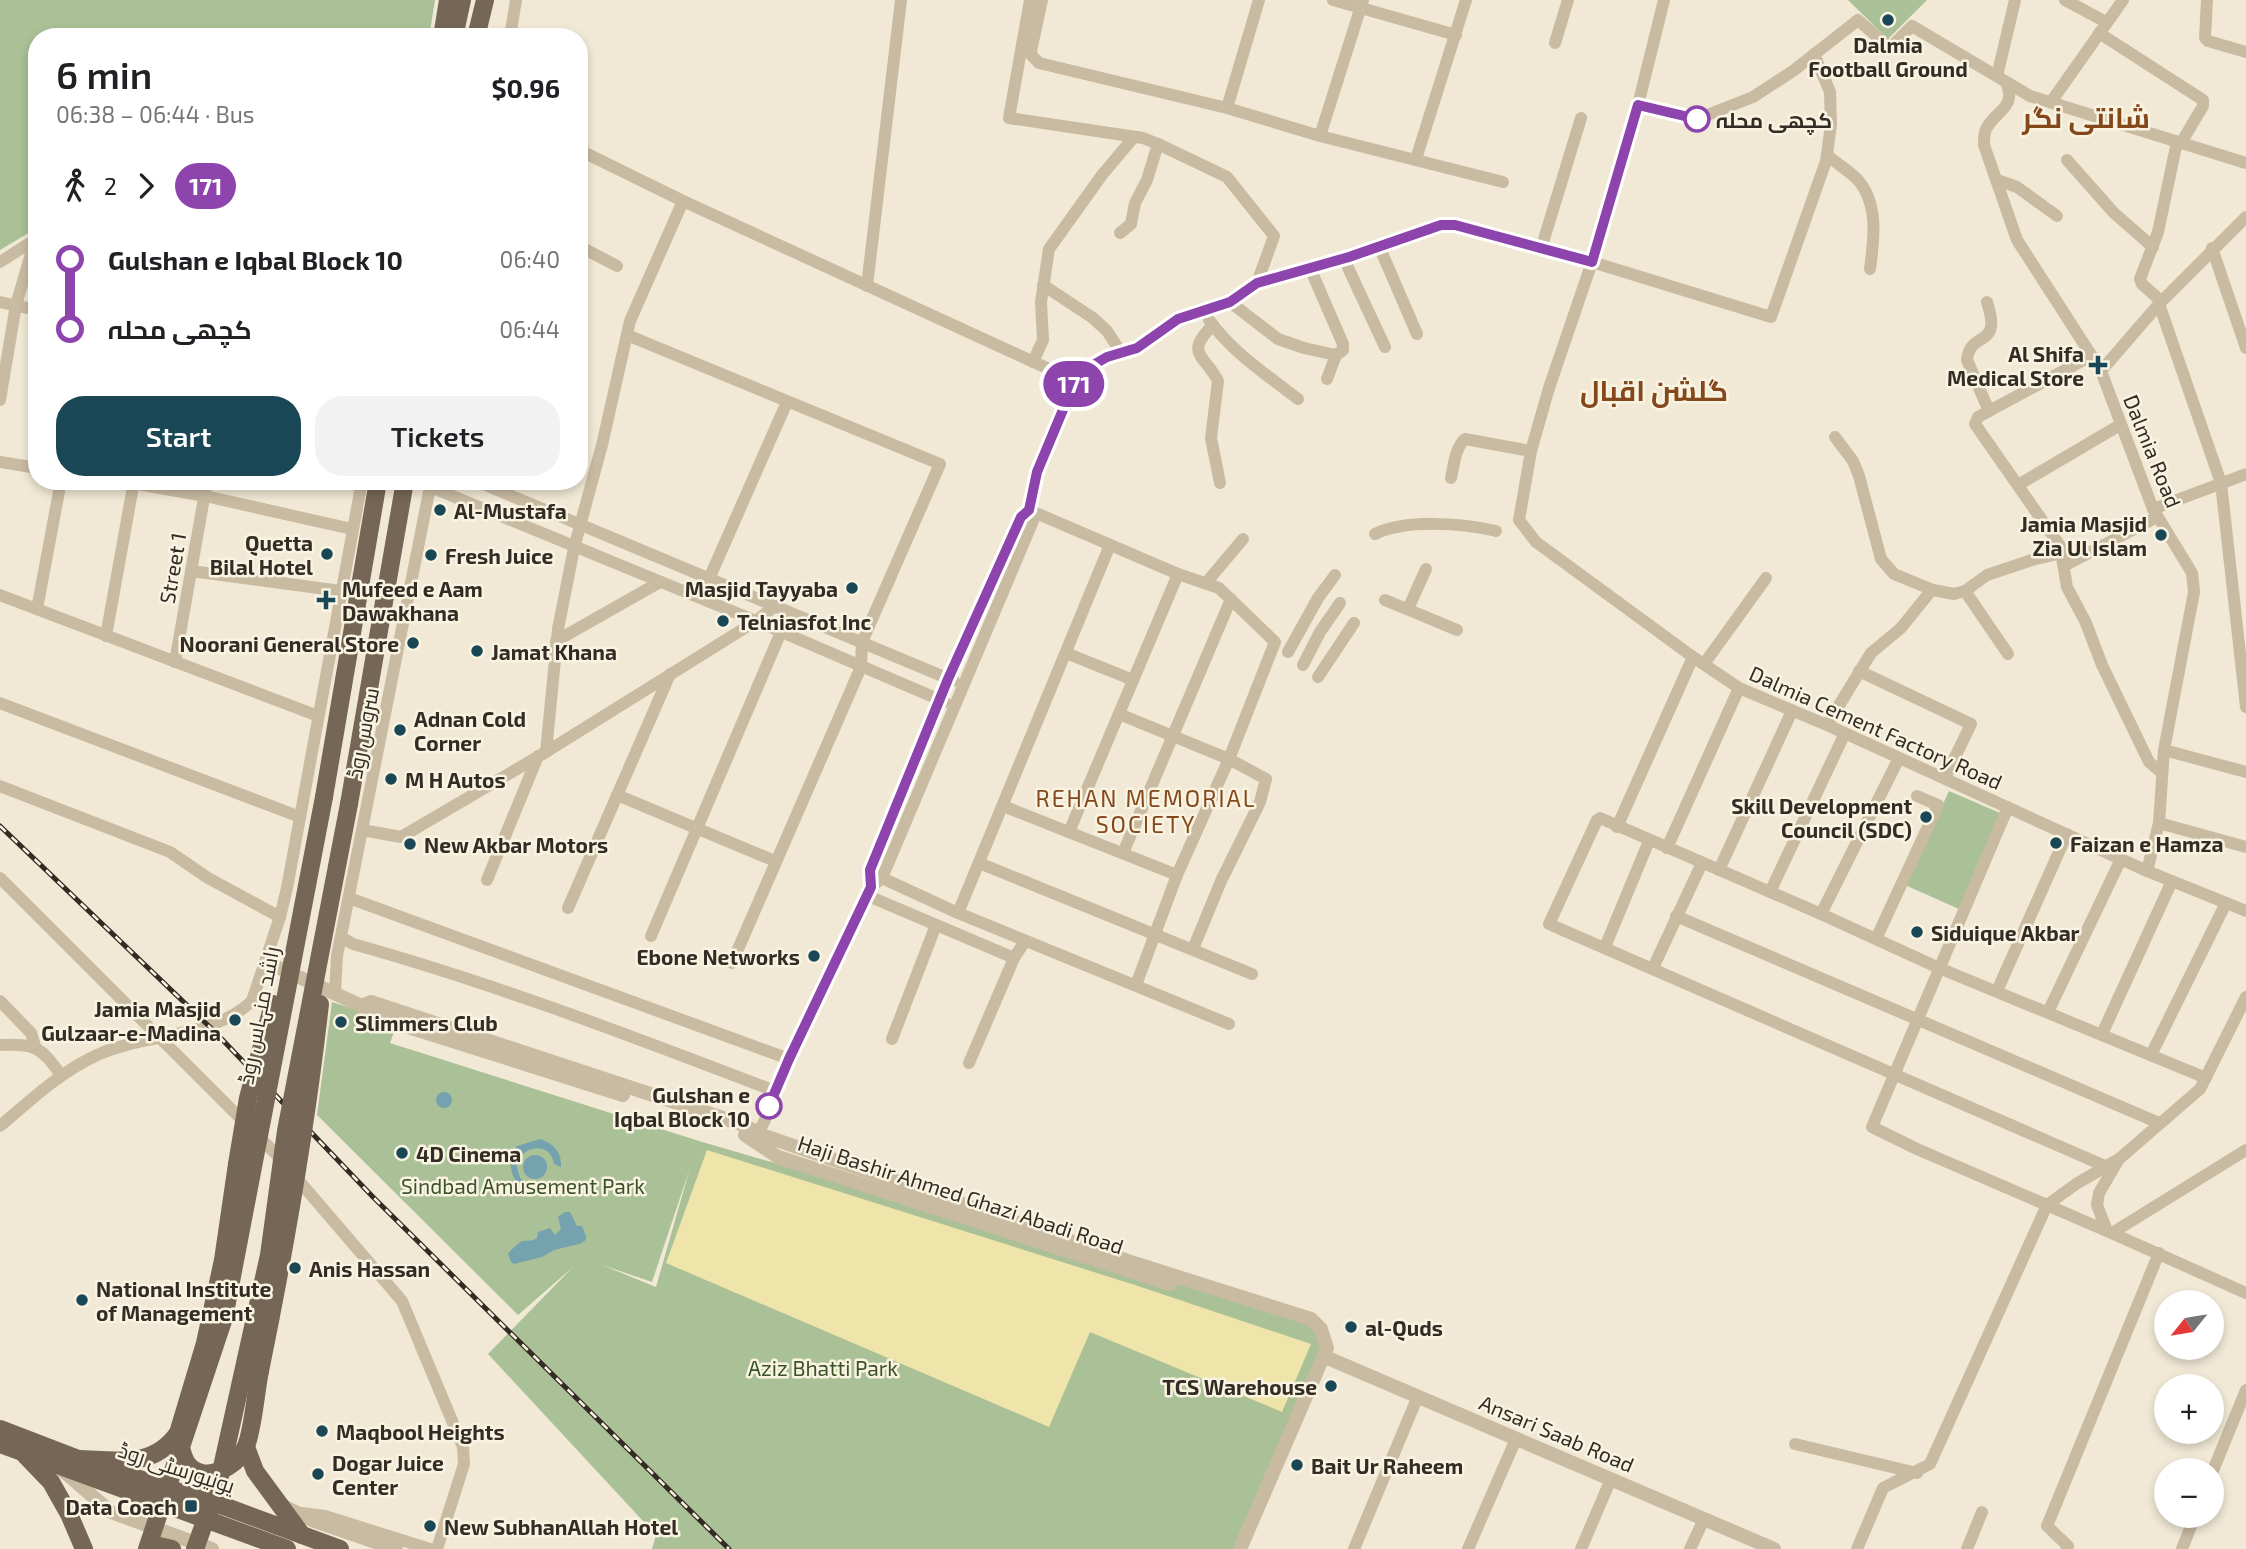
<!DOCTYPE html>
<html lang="en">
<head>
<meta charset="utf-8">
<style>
  body { margin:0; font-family:"Exo 2",Cairo,sans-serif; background:#f2f2f2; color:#202124; height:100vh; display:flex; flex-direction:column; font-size:26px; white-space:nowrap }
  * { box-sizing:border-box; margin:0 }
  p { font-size:23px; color:#757577 }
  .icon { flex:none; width:38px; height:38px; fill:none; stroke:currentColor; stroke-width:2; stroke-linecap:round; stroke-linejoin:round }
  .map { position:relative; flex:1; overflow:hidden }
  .side { position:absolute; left:28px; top:28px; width:560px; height:462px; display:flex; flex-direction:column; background:#fff; border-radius:28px; box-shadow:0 4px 10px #0003 }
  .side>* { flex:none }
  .badge { padding:0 14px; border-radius:23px; font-size:24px; line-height:46px }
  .needle { width:46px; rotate:240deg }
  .controls { position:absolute; left:2154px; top:1290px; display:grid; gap:14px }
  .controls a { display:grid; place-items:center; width:70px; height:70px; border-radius:50%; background:#fff; box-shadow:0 4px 10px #0003; font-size:35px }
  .map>.badge { position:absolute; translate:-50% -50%; box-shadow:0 0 0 4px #fff }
  .legs { display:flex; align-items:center; gap:10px; height:77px; padding:0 28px; font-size:23px }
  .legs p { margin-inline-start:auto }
  .headline { display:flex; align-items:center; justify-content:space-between; height:119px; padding:0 28px }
  h1 { font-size:38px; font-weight:600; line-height:52px }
  .cta { display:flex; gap:14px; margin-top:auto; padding:14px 28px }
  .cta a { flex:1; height:80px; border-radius:28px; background:#194756; color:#fff; font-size:28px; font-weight:600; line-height:80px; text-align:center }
  .cta a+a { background:#f2f2f2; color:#202124 }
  ul { padding:0 28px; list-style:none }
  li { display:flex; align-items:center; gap:24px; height:70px; font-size:26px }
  li i { display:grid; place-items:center; width:10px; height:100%; margin:0 9px; background:currentColor }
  li i::after { content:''; width:18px; height:18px; margin:-9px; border:5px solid; border-radius:50%; background:#fff }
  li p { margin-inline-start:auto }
  li:first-child i { background:linear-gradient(#0000 50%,currentColor 0) }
  li:last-child i { background:linear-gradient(currentColor 50%,#0000 0) }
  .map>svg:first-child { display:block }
  .green { fill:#aac096; fill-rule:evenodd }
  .sand { fill:#efe4aa }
  .water { fill:#74a2af }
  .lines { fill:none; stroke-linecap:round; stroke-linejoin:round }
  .minor { stroke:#c9bba2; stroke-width:12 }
  .tertiary { stroke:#c9bba2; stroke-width:14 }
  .primary { stroke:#766655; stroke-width:18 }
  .rail-casing { stroke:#332c24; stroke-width:5 }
  .rail { stroke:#f9f3e2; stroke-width:2.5; stroke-dasharray:8; stroke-linecap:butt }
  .primary-bridge { stroke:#766655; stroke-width:18 }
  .line-1-casing { stroke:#fff; stroke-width:16 }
  .line-1 { stroke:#8e44ad; stroke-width:10 }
  .poi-dot { fill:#194756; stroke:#f9f3e2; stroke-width:2.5 }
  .stop-1-dot { fill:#fff; stroke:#8e44ad; stroke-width:3.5 }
  .labels { text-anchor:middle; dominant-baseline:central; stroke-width:5; stroke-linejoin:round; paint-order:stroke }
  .poi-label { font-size:21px; font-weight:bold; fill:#332c24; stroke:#f9f3e2; text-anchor:start }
  .stop-label { font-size:21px; font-weight:bold; fill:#332c24; stroke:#f9f3e2; text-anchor:start }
  .street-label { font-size:21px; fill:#332c24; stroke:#f9f3e2 }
  .park-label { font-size:21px; fill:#3b5228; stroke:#f9f3e2 }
  .neighbourhood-label { font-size:23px; letter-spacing:2px; fill:#85481b; stroke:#f9f3e2 }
  .district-label { font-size:28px; font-weight:bold; fill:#85481b; stroke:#f9f3e2 }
</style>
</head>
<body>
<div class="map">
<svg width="2246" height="1549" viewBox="0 0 2246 1549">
  <rect width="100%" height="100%" fill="#f1e9d6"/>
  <!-- green -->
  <g class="green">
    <polygon points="0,0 435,0 429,37 37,37 37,228 0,250"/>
    <polygon points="1848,0 1927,0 1888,39"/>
    <polygon points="1949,791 2000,813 1959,909 1905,885"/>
    <path d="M332 1002 397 1023 390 1043 699 1141 1311 1319 1323 1356 1239 1549H652L656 1535 488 1354 573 1267 518 1315 317 1115ZM690 1168 656 1287 602 1265 652 1282Z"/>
  </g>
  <!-- sand -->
  <polygon class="sand" points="707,1150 1135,1285 1311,1344 1282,1412 1090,1332 1049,1427 666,1263"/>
  <!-- water -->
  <g class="water">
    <circle cx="444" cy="1100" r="8"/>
    <path d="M540 1139C554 1144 562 1152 561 1167L554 1164C551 1141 523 1145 516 1164L520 1178 532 1186 546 1183 553 1186C528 1209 497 1170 517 1146Z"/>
    <circle cx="535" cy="1167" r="12"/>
    <path d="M565 1212H570L577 1226H582L586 1236V1240L579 1244 554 1250 542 1257 514 1264 511 1262 508 1253C512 1250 518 1242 523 1241 529 1240 531 1242 537 1238L538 1232 550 1228 555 1235 561 1229 558 1217Z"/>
  </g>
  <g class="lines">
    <!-- minor -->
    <g class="minor">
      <polyline points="1030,0 1009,118 1143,138 1158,144 1227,177 1274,236 1257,283"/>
      <polyline points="1042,0 1031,51 1032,56 1039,63 1227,108 1320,136 1503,182"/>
      <polyline points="1333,0 1456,35"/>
      <polyline points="1664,0 1638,105 1592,262 1549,388 1531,451 1519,520 1536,542 1693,657 1739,688 1827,725 2147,871 2246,911"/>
      <polyline points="2065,0 2106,22"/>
      <polyline points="2207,0 2205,38 2208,41 2246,52"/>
      <polyline points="2099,33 2203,100 2203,106 2181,143"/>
      <polyline points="510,37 516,0"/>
      <polyline points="1555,43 1568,0"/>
      <polyline points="1997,76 2015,0"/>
      <path d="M2006 82C2017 108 1997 109 1986 129 1984 133 1984 140 1984 145L2017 240 2095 361"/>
      <polyline points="2051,102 2123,0"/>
      <polyline points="1638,105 1697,119 1753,97 1793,71 1858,20 1890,48 1912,26 2030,96 2246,163"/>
      <polyline points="1227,108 1259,0"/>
      <polyline points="1320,136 1363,0"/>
      <polyline points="579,150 683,201 1075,381"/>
      <path d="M1827 155C1836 163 1848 170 1857 179 1879 203 1874 239 1870 269"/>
      <polyline points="1416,159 1466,0"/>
      <polyline points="2067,160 2114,213 2153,247"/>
      <polyline points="1997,180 2017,187 2057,216"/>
      <polyline points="1120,233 1131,224 1135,203 1147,180 1158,144"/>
      <polyline points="579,246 617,266"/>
      <polyline points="1379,246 1417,334"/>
      <polyline points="2212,248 2246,348"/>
      <polyline points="1541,249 1581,118"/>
      <polyline points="1344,259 1385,347"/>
      <polyline points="0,262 36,239"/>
      <polyline points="1043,285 1093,318 1107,331 1122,354"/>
      <polyline points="867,286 901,0"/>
      <polyline points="2161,301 2142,284 2140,279 2158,232 2177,142"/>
      <polyline points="0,302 37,310"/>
      <polyline points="1230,302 1278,339 1304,348 1336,355 1343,350 1343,344 1310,268"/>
      <path d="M1987 302C2003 350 1970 329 1967 360L1989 411"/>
      <polyline points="2159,304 2221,483 2246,707"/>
      <path d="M1209 320C1232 352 1267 375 1298 399"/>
      <path d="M1213 325C1184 354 1204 354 1218 381L1211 438 1220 483"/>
      <polyline points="627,335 940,464 862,642 861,667 732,963"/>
      <polyline points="2091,356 1978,417 1975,424 2060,546 2067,587 2086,623 2102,665 2149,762 2162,773"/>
      <polyline points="1033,362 1043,340 1041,302 1049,249 1102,175 1134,137"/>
      <polyline points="1327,379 1336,355"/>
      <polyline points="0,400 16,305 35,240"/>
      <polyline points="1835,437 1853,461 1859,476 1881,559 1894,574 1933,590"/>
      <polyline points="0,462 37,468"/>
      <path d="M1451 478C1454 465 1455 448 1465 439L1531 451"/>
      <polyline points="120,481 205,496 352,529"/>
      <polyline points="416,481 756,621 945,702"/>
      <polyline points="476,481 954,681"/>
      <polyline points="2018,485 2120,425"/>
      <polyline points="2153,509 2246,474"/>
      <polyline points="1029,510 1178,574 1219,588 1275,642 1229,759 1177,875 1136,985"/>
      <path d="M1375 534C1406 519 1462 523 1496 531"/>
      <polyline points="2064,566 2157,517"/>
      <polyline points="191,571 341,591"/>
      <polyline points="709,579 787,402"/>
      <polyline points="1206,583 1243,539"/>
      <polyline points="1965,591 2008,654"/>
      <polyline points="0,595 318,716"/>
      <polyline points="1385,600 1457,630"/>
      <polyline points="37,609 61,481"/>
      <polyline points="1408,609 1426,569"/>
      <polyline points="106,636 134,481"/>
      <polyline points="556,641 660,582"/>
      <polyline points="1288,652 1318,598 1335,575"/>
      <polyline points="1066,653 1133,680"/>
      <polyline points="175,662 207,481"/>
      <polyline points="1704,664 1766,578"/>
      <polyline points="1303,665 1320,632 1340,603"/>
      <polyline points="1859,671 1971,724 1945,778"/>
      <polyline points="1318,677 1354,623"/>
      <polyline points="0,703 300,817"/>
      <polyline points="1119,714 1229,759 1266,779 1260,802 1221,881 1193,949"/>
      <polyline points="1827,725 1871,653 1901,628 1930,592 1933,590 1954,594 1965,591 1987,575 2032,560 2062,553"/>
      <polyline points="2164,750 2246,772"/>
      <polyline points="546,752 558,629 574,548 602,445 630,321 683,201"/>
      <polyline points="0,786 170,852 208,878 280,917"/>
      <polyline points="617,795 775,861"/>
      <polyline points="1003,806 1177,875"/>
      <polyline points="2008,807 1872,1127 1917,1149 2107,1231"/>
      <polyline points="2159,823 2246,847"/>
      <polyline points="1617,827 1693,657"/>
      <polyline points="362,830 401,837 546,752 756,621 775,606"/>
      <polyline points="1069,832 1178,574"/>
      <polyline points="1667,848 1739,688"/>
      <polyline points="1123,853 1231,599"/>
      <polyline points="979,863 1252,974"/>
      <polyline points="1719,870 1792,711"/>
      <polyline points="2147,871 2159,823 2164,750 2194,592 2192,573 2153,509 2101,371 2159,304 2246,217"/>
      <polyline points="0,878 276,1154 402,1301 463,1447 464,1464 437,1549"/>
      <polyline points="882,878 958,913 1229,1024"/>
      <polyline points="487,880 538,756"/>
      <polyline points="871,887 870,870 948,679 1021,517 1029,510 1037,472 1075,381 1086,369 1107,357 1137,348 1178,319 1230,302 1257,283 1349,257 1441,225 1455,225 1592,262 1771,317 1826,161 1831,125 1830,92 1814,54"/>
      <polyline points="1770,892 1845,733"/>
      <polyline points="866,895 1014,958"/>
      <polyline points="349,898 789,1059"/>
      <polyline points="568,908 670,674"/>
      <polyline points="958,913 1110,545"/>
      <polyline points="1821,914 1899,758"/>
      <polyline points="1676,916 2159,1123"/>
      <polyline points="651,936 781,632"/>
      <path d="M341 937 353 944C497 984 636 1038 775 1091"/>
      <polyline points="1876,939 1938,805 1917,796"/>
      <polyline points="1605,947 1649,841"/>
      <polyline points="1653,968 1702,863"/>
      <polyline points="1997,991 2067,834"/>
      <polyline points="335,993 337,956 431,482"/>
      <polyline points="2246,997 2200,1089 2119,1159 2099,1193 2097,1205 2107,1231 2246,1293"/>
      <polyline points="0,1001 31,1033 35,1046"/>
      <polyline points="2048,1012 2121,859"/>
      <polyline points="2102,1034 2172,881"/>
      <polyline points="892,1039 936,925"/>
      <path d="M0 1045C36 1044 40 1046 61 1075"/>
      <polyline points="2151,1055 2226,903"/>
      <polyline points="969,1063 1014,958 1025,941"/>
      <path d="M0 1126C30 1101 59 1073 95 1056 143 1033 212 1039 252 1001L280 917 287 888 362 481"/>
      <polyline points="754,1139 764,1122 789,1059 866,895 871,887 882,878 1033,521 1029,510"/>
      <polyline points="2105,1166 1549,924 1597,820 1600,818 1821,914 1939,968 2206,1078"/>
      <polyline points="2112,1233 2246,1150"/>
      <polyline points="1795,1444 1917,1473"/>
      <polyline points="2212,1473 2246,1390"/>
      <polyline points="302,1513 325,1516 430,1549"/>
      <polyline points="1354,1549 1418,1396"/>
      <polyline points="1468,1549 1516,1439"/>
      <polyline points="1581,1549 1611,1479"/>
      <polyline points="1690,1549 1704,1519"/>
      <polyline points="1857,1549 1883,1488 1930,1464 2047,1205 2076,1184 2119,1159"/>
      <polyline points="1967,1549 1982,1512"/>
      <polyline points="2067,1549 2068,1546 2047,1526 2159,1253"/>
      <polyline points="2182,1549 2195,1516"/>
    </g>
    <!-- tertiary -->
    <g class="tertiary">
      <polyline points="266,962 362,1006 367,1014 623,1095"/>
      <polyline points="362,1006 371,1002 741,1124 765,1136 1137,1264 1311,1319 1321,1329 1327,1348 1240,1549"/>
      <polyline points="745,1135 778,1157 1170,1284"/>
      <polyline points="1323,1356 1774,1549"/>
      <polyline points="61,1469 111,1512 212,1549"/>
      <polyline points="281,1505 314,1521 396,1549"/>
    </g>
    <!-- primary -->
    <g class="primary">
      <polyline points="442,37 448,0"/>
      <polyline points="454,37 462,0"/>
      <polyline points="476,37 485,0"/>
      <polyline points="324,797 378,481"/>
      <polyline points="349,804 405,481"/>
      <polyline points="0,1429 78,1459 229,1508 340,1549"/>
      <path d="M179 1440C183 1456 185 1469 202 1473 219 1476 240 1462 246 1446 253 1430 256 1390 260 1371"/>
      <polyline points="0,1444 287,1549"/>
      <polyline points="246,1447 255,1471 302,1535"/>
      <polyline points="25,1455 51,1482 69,1514 84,1549"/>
      <path d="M78 1459C117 1460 153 1469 178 1433L205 1343 223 1260 237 1164"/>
      <polyline points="148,1549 155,1545 172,1549"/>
    </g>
    <!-- rail casing -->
    <g class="rail-casing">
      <polyline id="rail" points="0,826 215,1032 373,1197 729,1549"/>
    </g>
    <!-- rail -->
    <use href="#rail" class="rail"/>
    <!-- primary-bridge -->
    <g class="primary-bridge">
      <polyline points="237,1164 248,1098 273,1004"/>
      <path d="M260 1371C285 1249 306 1128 320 1004"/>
      <polyline points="147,1549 224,1318 324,797"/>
      <polyline points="195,1549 218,1485 269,1255 286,1131 349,804"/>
    </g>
  </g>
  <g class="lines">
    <!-- line-1 casing -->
    <g class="line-1-casing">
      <polyline id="line-1" points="769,1106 789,1059 871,887 870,870 948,679 1021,517 1029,510 1037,472 1075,381 1086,369 1107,357 1137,348 1178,319 1230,302 1257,283 1349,257 1441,225 1455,225 1592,262 1638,105 1697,119"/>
    </g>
    <!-- line-1 -->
    <use href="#line-1" class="line-1"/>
  </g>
  <!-- markers -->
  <g class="poi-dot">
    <circle cx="1888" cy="20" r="7"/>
    <path d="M2094.5 354.5h7v7h7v7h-7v7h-7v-7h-7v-7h7z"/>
    <circle cx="440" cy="510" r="7"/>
    <circle cx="2161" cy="535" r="7"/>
    <circle cx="327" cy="554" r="7"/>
    <circle cx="431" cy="555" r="7"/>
    <circle cx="852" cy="588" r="7"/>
    <path d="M322.5 589.5h7v7h7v7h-7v7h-7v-7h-7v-7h7z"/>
    <circle cx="723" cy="621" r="7"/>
    <circle cx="413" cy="643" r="7"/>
    <circle cx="477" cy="651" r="7"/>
    <circle cx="400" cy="730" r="7"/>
    <circle cx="391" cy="779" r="7"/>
    <circle cx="1926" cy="817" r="7"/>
    <circle cx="2056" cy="843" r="7"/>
    <circle cx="410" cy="844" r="7"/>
    <circle cx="1917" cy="932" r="7"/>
    <circle cx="814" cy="956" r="7"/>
    <circle cx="235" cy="1020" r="7"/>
    <circle cx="341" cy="1022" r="7"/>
    <circle cx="402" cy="1153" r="7"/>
    <circle cx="295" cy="1268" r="7"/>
    <circle cx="82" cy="1300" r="7"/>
    <circle cx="1351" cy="1327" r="7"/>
    <circle cx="1331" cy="1386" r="7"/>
    <circle cx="322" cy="1431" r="7"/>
    <circle cx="1297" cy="1465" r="7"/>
    <circle cx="318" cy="1474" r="7"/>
    <rect x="184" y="1499" width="14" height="14" rx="3.5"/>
    <circle cx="430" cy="1526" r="7"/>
  </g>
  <g class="stop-1-dot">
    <circle cx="1697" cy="119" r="12"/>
    <circle cx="769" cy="1106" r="12"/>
  </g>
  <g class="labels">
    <!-- poi labels -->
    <g class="poi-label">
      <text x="1888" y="44" text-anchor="middle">Dalmia<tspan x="1888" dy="24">Football Ground</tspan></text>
      <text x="2084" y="353" text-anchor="end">Al Shifa<tspan x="2084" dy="24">Medical Store</tspan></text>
      <text x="454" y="510">Al-Mustafa</text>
      <text x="2147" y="523" text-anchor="end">Jamia Masjid<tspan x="2147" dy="24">Zia Ul Islam</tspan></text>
      <text x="313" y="542" text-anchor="end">Quetta<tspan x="313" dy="24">Bilal Hotel</tspan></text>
      <text x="445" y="555">Fresh Juice</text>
      <text x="342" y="588">Mufeed e Aam<tspan x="342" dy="24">Dawakhana</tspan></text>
      <text x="838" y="588" text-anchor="end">Masjid Tayyaba</text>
      <text x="737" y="621">Telniasfot Inc</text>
      <text x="399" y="643" text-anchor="end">Noorani General Store</text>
      <text x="491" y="651">Jamat Khana</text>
      <text x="414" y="718">Adnan Cold<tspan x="414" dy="24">Corner</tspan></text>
      <text x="405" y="779">M H Autos</text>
      <text x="1912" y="805" text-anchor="end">Skill Development<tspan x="1912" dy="24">Council (SDC)</tspan></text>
      <text x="2070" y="843">Faizan e Hamza</text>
      <text x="424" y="844">New Akbar Motors</text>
      <text x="1931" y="932">Siduique Akbar</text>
      <text x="800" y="956" text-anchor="end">Ebone Networks</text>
      <text x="221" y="1008" text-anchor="end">Jamia Masjid<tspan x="221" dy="24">Gulzaar-e-Madina</tspan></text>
      <text x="355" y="1022">Slimmers Club</text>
      <text x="416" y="1153">4D Cinema</text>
      <text x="309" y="1268">Anis Hassan</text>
      <text x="96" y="1288">National Institute<tspan x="96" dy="24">of Management</tspan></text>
      <text x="1365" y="1327">al-Quds</text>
      <text x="1317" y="1386" text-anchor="end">TCS Warehouse</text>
      <text x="336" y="1431">Maqbool Heights</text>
      <text x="332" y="1462">Dogar Juice<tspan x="332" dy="24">Center</tspan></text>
      <text x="1311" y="1465">Bait Ur Raheem</text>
      <text x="177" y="1506" text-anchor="end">Data Coach</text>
      <text x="444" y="1526">New SubhanAllah Hotel</text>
    </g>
    <!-- stop labels -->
    <g class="stop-label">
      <text x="1716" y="119">کچھی محلہ</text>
      <text x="750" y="1094" text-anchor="end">Gulshan e<tspan x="750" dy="24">Iqbal Block 10</tspan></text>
    </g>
    <!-- street labels -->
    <g class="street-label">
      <text transform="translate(2153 451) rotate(68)">Dalmia Road</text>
      <text transform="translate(172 568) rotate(-80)">Street 1</text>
      <text transform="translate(1876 727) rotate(24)">Dalmia Cement Factory Road</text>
      <text transform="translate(362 733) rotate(-79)">سروس روڈ</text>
      <text transform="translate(258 1015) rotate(-79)">راشد منہاس روڈ</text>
      <text transform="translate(961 1194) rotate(18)">Haji Bashir Ahmed Ghazi Abadi Road</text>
      <text transform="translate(1557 1433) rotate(23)">Ansari Saab Road</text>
      <text transform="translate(177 1467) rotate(18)">یونیورسٹی روڈ</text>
    </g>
    <!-- park labels -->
    <g class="park-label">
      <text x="523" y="1185">Sindbad Amusement Park</text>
      <text x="823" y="1367">Aziz Bhatti Park</text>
    </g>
    <!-- neighbourhood labels -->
    <g class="neighbourhood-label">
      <text x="1146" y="798">REHAN MEMORIAL<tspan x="1146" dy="26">SOCIETY</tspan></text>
    </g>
    <!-- district labels -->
    <g class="district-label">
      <text x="2086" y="117">شانتی نگر</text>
      <text x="1654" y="390">گلشن اقبال</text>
    </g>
  </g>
</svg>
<div class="controls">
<a><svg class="needle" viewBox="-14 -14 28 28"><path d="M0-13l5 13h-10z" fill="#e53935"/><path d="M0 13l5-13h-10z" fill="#757577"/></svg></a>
<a>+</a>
<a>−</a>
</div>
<b class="badge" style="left:1074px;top:384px;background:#8e44ad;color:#fff">171</b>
<section class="side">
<div class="headline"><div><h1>6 min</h1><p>06:38 – 06:44 · Bus</p></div><b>$0.96</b></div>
<div class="legs"><svg class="icon" aria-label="walk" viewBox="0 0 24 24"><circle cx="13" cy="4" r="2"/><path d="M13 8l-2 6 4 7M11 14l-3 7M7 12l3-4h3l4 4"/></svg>2<svg class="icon" aria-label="forward" viewBox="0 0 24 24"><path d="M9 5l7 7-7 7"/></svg><b class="badge" style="background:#8e44ad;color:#fff">171</b></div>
<ul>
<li><i style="color:#8e44ad"></i><b>Gulshan e Iqbal Block 10</b><p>06:40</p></li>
<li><i style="color:#8e44ad"></i><b>کچھی محلہ</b><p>06:44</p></li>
</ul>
<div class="cta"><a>Start</a><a>Tickets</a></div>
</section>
</div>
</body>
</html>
